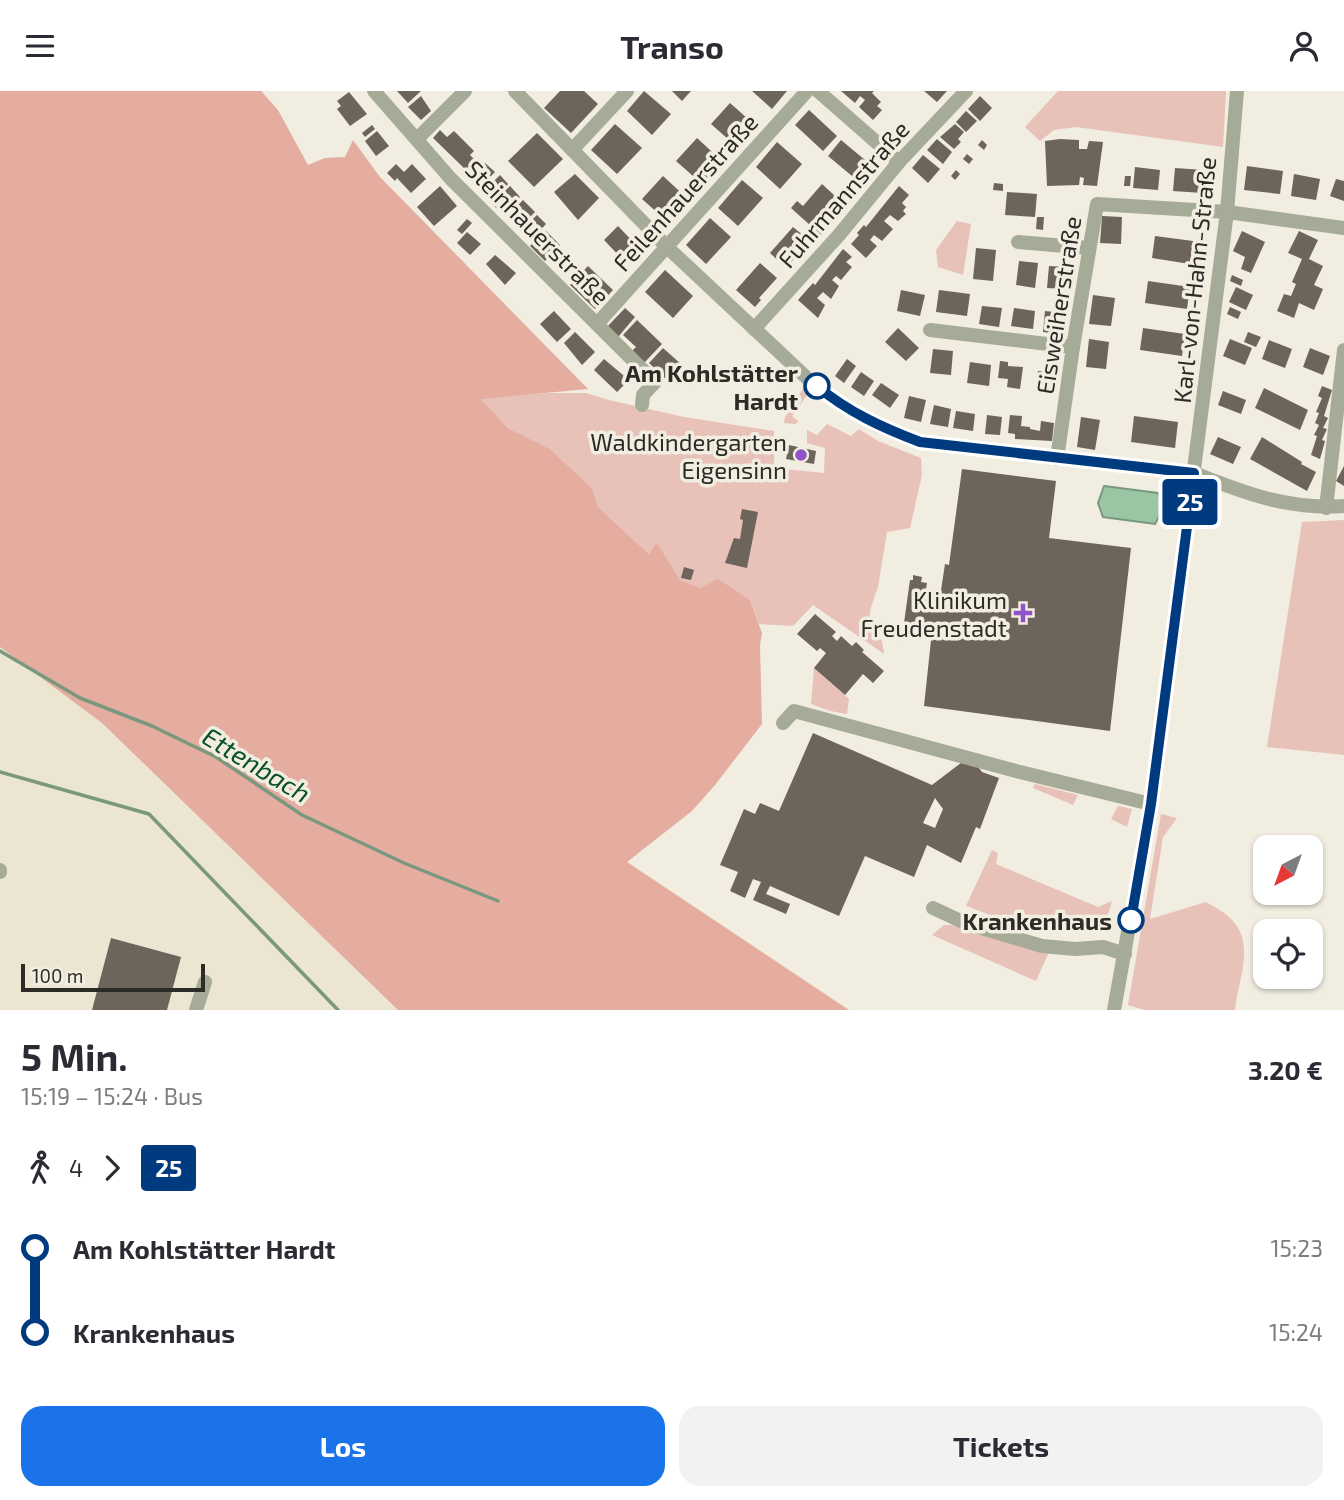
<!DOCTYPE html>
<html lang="de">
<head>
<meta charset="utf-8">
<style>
  body { margin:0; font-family:"Exo 2",sans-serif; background:#f2f2f3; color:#2b2b33; height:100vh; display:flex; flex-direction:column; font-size:26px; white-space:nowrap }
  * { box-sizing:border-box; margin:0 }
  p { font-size:23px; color:#7c7c81 }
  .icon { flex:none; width:38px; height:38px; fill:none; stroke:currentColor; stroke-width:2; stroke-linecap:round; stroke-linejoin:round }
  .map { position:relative; height:919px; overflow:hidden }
  .panel { display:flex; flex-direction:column; background:#fff; flex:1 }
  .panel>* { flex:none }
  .badge { padding:0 14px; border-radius:5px; font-size:24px; line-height:46px }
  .needle { width:46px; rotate:221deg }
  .fabs { position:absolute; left:1253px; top:744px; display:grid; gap:14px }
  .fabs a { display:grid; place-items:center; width:70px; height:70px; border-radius:14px; background:#fff; box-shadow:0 2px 5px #0004; font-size:35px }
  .scale { position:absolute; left:21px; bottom:18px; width:184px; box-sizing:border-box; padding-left:7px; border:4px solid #2c2b26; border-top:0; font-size:19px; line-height:24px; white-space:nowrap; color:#2c2b26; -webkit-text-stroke:5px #f1ede1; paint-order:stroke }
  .map>.badge { position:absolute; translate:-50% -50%; box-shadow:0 0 0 4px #fff }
  .legs { display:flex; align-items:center; gap:10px; height:77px; padding:0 21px; font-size:23px }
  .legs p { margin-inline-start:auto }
  .head { display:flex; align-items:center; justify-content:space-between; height:119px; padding:0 21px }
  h1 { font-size:38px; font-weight:700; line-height:52px }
  .action { display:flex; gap:14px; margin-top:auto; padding:14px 21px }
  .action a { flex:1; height:80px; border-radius:21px; background:#1a73e8; color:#fff; font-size:28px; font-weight:700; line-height:80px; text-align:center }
  .action a+a { background:#f2f2f3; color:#2b2b33 }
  ul { padding:0 21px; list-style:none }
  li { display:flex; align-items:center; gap:24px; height:84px; font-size:26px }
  li i { display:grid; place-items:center; width:10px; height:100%; margin:0 9px; background:currentColor }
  li i::after { content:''; width:18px; height:18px; margin:-9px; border:5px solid; border-radius:50%; background:#fff }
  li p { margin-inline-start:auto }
  li:first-child i { background:linear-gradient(#0000 50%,currentColor 0) }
  li:last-child i { background:linear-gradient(currentColor 50%,#0000 0) }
  header { display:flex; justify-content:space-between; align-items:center; height:91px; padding:0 21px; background:#fff; font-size:32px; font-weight:700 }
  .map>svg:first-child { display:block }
  .built { fill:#ebe5d1 }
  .green { fill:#e8c1b8 }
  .forest { fill:#e4ada0 }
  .water { fill:#9bc6a3; stroke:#7a987e; stroke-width:2 }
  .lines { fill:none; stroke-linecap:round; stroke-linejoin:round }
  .stream { stroke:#7a987e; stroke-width:3.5 }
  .building { fill:#6d645c; fill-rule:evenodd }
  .minor { stroke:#a5ab96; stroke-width:14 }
  .line-1-casing { stroke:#fff; stroke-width:16 }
  .line-1 { stroke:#003b80; stroke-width:10 }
  .stop-1-dot { fill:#fff; stroke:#003b80; stroke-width:3.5 }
  .poi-dot { fill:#9153ca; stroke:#f1ede1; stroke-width:2.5 }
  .labels { text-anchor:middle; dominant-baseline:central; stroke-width:7; stroke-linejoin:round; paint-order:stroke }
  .street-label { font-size:24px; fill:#2c2b26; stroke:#f1ede1 }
  .stop-label { font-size:24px; font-weight:bold; fill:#2c2b26; stroke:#f1ede1; text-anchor:end }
  .poi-label { font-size:24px; fill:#2c2b26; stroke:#f1ede1; text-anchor:end }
  .water-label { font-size:26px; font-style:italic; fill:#085025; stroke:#f1ede1 }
</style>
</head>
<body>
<header><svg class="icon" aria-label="menu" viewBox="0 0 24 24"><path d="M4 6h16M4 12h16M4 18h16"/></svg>Transo<svg class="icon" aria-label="person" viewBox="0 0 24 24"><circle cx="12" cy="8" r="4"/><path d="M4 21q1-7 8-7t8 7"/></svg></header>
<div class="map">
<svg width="1344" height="919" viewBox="0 0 1344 919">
  <rect width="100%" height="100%" fill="#f1ede1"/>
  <!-- built -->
  <polygon class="built" points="0,556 102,632 398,919 0,919"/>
  <!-- green -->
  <g class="green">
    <polygon points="1058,0 1226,0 1223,56 1076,36 1054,39 1040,50 1025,36"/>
    <polygon points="957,130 971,133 963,184 938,176 936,159"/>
    <polygon points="804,296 809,301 792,325 798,330 796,333 784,332 785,326"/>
    <polygon points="549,302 586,302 609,309 684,326 774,340 774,377 824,382 825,357 807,352 807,339 817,344 827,333 851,345 859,338 878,350 921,367 922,384 910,437 887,441 878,496 871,516 868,535 882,550 884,563 813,514 793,535 759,533 750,509 700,497 680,489 657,453 649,463 598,416 592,397 550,358 508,337 480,307"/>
    <polygon points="1344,429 1344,664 1267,656 1302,431"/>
    <polygon points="814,577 849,608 847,623 830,620 811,613"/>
    <polygon points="1035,693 1078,704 1073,714 1033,697"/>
    <polygon points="1118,715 1132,718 1127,736 1111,728"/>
    <path d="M1161 723 1177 727 1163 746 1150 828 1206 811C1215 816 1226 822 1233 830 1255 855 1238 889 1235 919H1145L1128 914Z"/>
    <path d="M992 759 998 762 996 773 1098 816 1112 810 1109 821 1102 831 1087 826 1084 834 1092 838C1057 851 1000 827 966 815Z"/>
    <polygon points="944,834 951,834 1049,861 1036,890 932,844"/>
  </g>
  <!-- forest -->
  <polygon class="forest" points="0,0 261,0 278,19 308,74 325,67 345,66 353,49 380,86 588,298 481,308 508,337 550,358 592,397 598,416 649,463 657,452 680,489 700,497 718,488 750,509 762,542 760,554 762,633 715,694 692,720 627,771 849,919 398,919 102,632 0,556"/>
  <!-- water -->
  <polygon class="water" points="1104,395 1158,402 1163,418 1155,433 1103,426 1098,412"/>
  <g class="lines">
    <!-- stream -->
    <g class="stream">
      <polyline points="0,560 80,607 152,635 216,666 302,724 404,772 498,810"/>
      <polyline points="0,681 149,723 338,919"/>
    </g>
  </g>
  <!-- building -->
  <g class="building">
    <polygon points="397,0 421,0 408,12"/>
    <polygon points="560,0 584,0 598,13 571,42 544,17"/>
    <polygon points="644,0 671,23 652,44 627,20"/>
    <polygon points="672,0 691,0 682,10"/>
    <polygon points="752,0 787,0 772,18"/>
    <polygon points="841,0 874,0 872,2 881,11 877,15 882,19 873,29 859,16 865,9 860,5 855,12"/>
    <polygon points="924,0 947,0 937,11"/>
    <polygon points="349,1 367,23 350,35 337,18 341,15 337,10"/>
    <polygon points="421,5 431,20 421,29 408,16"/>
    <polygon points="980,5 992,17 980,30 968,18"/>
    <polygon points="730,12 756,35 737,56 711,33"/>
    <polygon points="809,19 837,45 823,60 795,34"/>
    <polygon points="966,20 977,30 966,41 956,31"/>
    <polygon points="615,33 642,57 617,83 591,59"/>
    <polygon points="955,33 964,41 958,48 961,51 954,58 940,46"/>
    <polygon points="372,34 375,38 365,46 362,42"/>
    <polygon points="440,39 447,46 454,40 474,60 470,64 475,69 466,79 433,47"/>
    <polygon points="377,40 389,55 376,65 365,50"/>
    <polygon points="537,42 563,68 534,96 508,70"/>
    <polygon points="697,47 723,71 702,93 676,70"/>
    <polygon points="937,48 952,61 943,73 927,59"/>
    <polygon points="1060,48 1079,49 1079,58 1087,58 1089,50 1103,51 1097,95 1083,94 1084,87 1080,86 1079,94 1047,95 1045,50"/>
    <polygon points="841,49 871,74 858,90 828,65"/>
    <polygon points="982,49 987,54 984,59 978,54"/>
    <polygon points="777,51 802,73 780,98 756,76"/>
    <polygon points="967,63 973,68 969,73 963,68"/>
    <polygon points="923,64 940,78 928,92 912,77"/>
    <polygon points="485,72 495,81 489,87 493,91 500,84 508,93 491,111 470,87"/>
    <polygon points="396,73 404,81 412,73 426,88 411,102 397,87 395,90 387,82"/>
    <polygon points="1247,75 1283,80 1280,103 1244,99"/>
    <polygon points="1135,76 1160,79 1158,99 1133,97"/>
    <polygon points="1175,77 1204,79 1202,102 1173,100"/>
    <polygon points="956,79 960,83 955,89 951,85"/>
    <polygon points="575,83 599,107 578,129 554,101"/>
    <polygon points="1294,83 1320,88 1316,109 1291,105"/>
    <polygon points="663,85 689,109 669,132 642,108"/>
    <polygon points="1125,85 1131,85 1130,95 1124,95"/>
    <polygon points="1336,88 1344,90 1344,110 1330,105"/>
    <polygon points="742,89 763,107 738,135 718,117"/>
    <polygon points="994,92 1003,93 1003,100 993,99"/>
    <polygon points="822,93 846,115 821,144 791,117 797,110 803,115"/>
    <polygon points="440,95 457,115 434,135 417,116"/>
    <polygon points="510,95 520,106 503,123 492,113"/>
    <polygon points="899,95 909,104 902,112 906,116 903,120 906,123 898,130 890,124 884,130 893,138 882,150 874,144 870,149 877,155 866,167 851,153 859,144 857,142 864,134 866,136"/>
    <polygon points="1007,101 1037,103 1035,126 1005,124"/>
    <polygon points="523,109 535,121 519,137 507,125"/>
    <polygon points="537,124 546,133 530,150 520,140"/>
    <polygon points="1102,125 1122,126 1121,153 1100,152"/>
    <polygon points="1037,126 1044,126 1043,139 1036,138"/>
    <polygon points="710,127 731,146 706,173 686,154"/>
    <polygon points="467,128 472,132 462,143 457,139"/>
    <polygon points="618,135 640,158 626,172 604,149"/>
    <polygon points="793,136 810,150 786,177 770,162"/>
    <polygon points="546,140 560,154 545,170 530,155"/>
    <polygon points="1242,140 1265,151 1251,182 1241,178 1245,166 1233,160"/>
    <polygon points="1299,140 1318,149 1309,168 1323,175 1314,194 1323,198 1314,219 1299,212 1294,227 1277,220 1284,203 1291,205 1296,193 1292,191 1302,168 1288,162"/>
    <polygon points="467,141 481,153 470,164 457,152"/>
    <polygon points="1155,145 1193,150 1190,173 1152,167"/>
    <polygon points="976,157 996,159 993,190 973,188"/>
    <polygon points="843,158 852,166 846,171 852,176 841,189 836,185 832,189 839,195 831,208 823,201 817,207 825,214 818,227 798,209 813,192 815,194"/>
    <polygon points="495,164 516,182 505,194 486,173"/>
    <polygon points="1019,170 1038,172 1035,197 1016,194"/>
    <polygon points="760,172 777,187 759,207 761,209 755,216 736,199"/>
    <polygon points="588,175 613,199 595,218 570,194"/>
    <polygon points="1049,175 1067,176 1065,198 1047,197"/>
    <polygon points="665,179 693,205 673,227 645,201"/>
    <polygon points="1232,184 1243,189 1241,195 1230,190"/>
    <polygon points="1148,190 1190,196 1187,218 1145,212"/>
    <polygon points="1236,196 1253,204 1246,219 1229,211"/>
    <polygon points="901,199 925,204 920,225 897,220"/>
    <polygon points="939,199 970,203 967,225 936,221"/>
    <polygon points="1093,204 1115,207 1111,235 1089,233"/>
    <polygon points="982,215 1002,217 999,236 979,233"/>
    <polygon points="1230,216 1241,221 1238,228 1227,223"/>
    <polygon points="625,217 635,226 618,246 607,236"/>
    <polygon points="1014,217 1035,220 1033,238 1011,235"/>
    <polygon points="554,220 571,238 557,251 540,233"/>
    <polygon points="1045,220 1063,222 1061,243 1043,241"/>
    <polygon points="637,229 662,253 644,272 632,260 636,256 623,244"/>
    <polygon points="898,237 919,257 906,270 885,251"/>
    <polygon points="1143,237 1185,243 1182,265 1140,259"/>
    <polygon points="575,241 595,261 582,274 564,252"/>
    <polygon points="1248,241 1261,246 1256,256 1244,251"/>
    <polygon points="1089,248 1109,251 1106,278 1086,276"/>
    <polygon points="1230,248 1252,257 1245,274 1223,265"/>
    <polygon points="1269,249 1292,258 1285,277 1262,268"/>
    <polygon points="663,257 681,273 667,289 649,272"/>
    <polygon points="1310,257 1330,265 1323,284 1303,276"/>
    <polygon points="933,258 953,260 951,284 930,282"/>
    <polygon points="604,268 629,289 617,301 594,279"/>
    <polygon points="847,268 856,275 844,292 835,285"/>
    <polygon points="1000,270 1008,271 1008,275 1023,276 1020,298 1007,296 1008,288 998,287"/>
    <polygon points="970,271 991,274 989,295 967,292"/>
    <polygon points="1038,280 1056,282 1053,302 1036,300"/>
    <polygon points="861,281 874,290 864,305 851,296"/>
    <polygon points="881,292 899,304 890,317 872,304"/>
    <polygon points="1322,295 1332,299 1324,325 1328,327 1323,337 1327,338 1322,349 1325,350 1320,368 1311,364 1317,345 1314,344 1319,334 1315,332 1319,322 1316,321 1322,307 1318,305"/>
    <polygon points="1264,297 1308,319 1300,339 1255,317"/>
    <polygon points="1223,300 1246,309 1241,323 1218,314"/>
    <polygon points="909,305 926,309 921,331 904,327"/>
    <polygon points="934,314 951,318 948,336 930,333"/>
    <polygon points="956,320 975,323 973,340 953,337"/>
    <polygon points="987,324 1002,326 1000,344 985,343"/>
    <polygon points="1010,324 1022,325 1021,335 1030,336 1030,338 1040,340 1041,330 1054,332 1052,350 1015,348 1015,343 1008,342"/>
    <polygon points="1134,325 1178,331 1175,357 1131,351"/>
    <polygon points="1081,326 1100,329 1095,359 1077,356"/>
    <polygon points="1218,346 1241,356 1233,373 1210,363"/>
    <polygon points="1262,346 1302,371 1301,373 1316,381 1307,400 1250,368"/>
    <polygon points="789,354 816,360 814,373 786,368"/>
    <polygon points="1344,375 1344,395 1336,390"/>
    <polygon points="962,378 1056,390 1049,447 1131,457 1110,640 924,615 932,540 921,539 920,542 903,539 910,489 913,489 913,484 922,486 921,491 927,492 925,504 940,506 945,473 949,474"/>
    <polygon points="742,418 758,421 747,477 725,472 734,447 740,448 743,429 740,428"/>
    <polygon points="684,476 694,479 691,489 681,487"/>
    <polygon points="815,523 836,541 832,545 837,550 841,545 852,555 856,551 864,559 862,561 884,580 873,592 863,583 845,604 814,577 826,562 820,557 817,560 797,543"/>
    <path d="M813 642 932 694 970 665 982 681 999 687 980 738 976 736 961 772 927 754 914 786 865 765 839 825 770 795 766 803 790 813 786 823 753 809 761 791 753 788 745 807 730 800 738 781 720 774 744 718 755 723 760 712 779 720ZM935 707 943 718 935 737 923 732Z"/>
    <polygon points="111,847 181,866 167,919 92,919"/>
  </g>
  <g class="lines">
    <!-- minor -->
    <g class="minor">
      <polyline points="374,0 451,88 655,291 643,304 642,314"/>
      <path d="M515 0 667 156 808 288 836 310 879 335 920 351 1194 382C1244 402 1289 419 1344 415"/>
      <polyline points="818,0 899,71"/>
      <polyline points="417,48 465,0"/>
      <polyline points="572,59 627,0"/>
      <polyline points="1018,151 1089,157"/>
      <polyline points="597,233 807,0"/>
      <polyline points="754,238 839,144 899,71 966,0"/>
      <polyline points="930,239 1073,256"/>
      <polyline points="1057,368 1073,256 1097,113 1227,121 1344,137"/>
      <polyline points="1326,417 1344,259"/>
      <polyline points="783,632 794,620 1016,680 1151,713"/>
      <polyline points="0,781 0,779"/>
      <polyline points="933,817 965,832 1042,855 1075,858 1103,856 1125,863"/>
      <polyline points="196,919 205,891"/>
      <polyline points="1114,919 1151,713 1227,121 1237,0"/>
    </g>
  </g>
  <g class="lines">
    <!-- line-1 casing -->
    <g class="line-1-casing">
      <path id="line-1" d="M817 295C848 321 883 337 920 351L1194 382 1151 713 1131 829"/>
    </g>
    <!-- line-1 -->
    <use href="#line-1" class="line-1"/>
  </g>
  <!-- markers -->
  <g class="stop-1-dot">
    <circle cx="817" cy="295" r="12"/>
    <circle cx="1131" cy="829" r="12"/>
  </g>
  <g class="poi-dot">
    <circle cx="801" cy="364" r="7"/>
    <path d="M1019.5 511.5h7v7h7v7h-7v7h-7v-7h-7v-7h7z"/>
  </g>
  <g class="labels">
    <!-- street labels -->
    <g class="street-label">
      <text transform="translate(685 101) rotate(-48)">Feilenhauerstraße</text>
      <text transform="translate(843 103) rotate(-49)">Fuhrmannstraße</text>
      <text transform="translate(538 141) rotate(45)">Steinhauerstraße</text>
      <text transform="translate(1194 189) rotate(-84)">Karl-von-Hahn-Straße</text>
      <text transform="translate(1058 214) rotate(-81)">Eisweiherstraße</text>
    </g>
    <!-- stop labels -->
    <g class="stop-label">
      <text x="798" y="281">Am Kohlstätter<tspan x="798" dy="28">Hardt</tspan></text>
      <text x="1112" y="829">Krankenhaus</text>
    </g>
    <!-- poi labels -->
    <g class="poi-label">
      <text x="787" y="350">Waldkindergarten<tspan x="787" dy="28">Eigensinn</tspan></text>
      <text x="1007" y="508">Klinikum<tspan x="1007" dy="28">Freudenstadt</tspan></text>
    </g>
    <!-- water labels -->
    <g class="water-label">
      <text transform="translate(257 673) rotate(31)">Ettenbach</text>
    </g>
  </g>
</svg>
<div class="fabs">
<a><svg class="needle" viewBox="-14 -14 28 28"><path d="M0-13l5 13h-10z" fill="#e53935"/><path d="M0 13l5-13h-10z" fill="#7c7c81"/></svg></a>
<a><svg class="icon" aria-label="locate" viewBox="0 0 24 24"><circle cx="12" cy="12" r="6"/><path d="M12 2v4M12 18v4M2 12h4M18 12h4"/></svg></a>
</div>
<div class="scale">100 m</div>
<b class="badge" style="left:1190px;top:411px;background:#003b80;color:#fff">25</b>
</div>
<section class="panel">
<div class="head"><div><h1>5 Min.</h1><p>15:19 – 15:24 · Bus</p></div><b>3.20 €</b></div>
<div class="legs"><svg class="icon" aria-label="walk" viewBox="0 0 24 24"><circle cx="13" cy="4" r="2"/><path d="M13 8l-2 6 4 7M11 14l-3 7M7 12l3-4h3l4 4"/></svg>4<svg class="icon" aria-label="forward" viewBox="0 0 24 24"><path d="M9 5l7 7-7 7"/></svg><b class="badge" style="background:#003b80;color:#fff">25</b></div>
<ul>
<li><i style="color:#003b80"></i><b>Am Kohlstätter Hardt</b><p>15:23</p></li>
<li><i style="color:#003b80"></i><b>Krankenhaus</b><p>15:24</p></li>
</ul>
<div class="action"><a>Los</a><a>Tickets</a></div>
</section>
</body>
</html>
